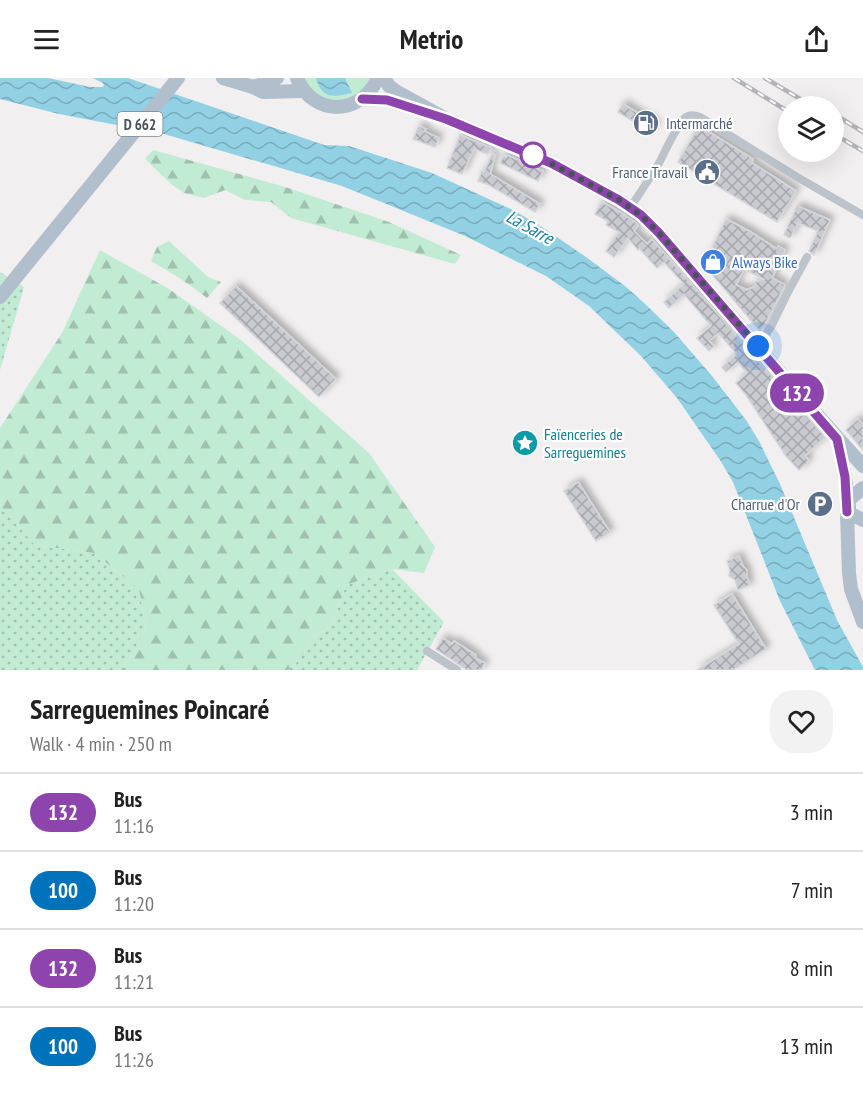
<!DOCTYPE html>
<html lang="en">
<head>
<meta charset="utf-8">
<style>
  body { margin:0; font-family:"PT Sans Narrow",sans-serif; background:#f2f2f2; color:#222; height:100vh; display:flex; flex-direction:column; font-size:22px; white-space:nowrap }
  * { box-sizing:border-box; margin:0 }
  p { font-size:20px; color:#767676 }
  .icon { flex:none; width:33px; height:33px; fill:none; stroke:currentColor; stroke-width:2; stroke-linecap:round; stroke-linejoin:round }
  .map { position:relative; height:592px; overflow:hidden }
  .sheet { display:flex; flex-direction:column; background:#fff; flex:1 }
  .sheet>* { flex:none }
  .badge { padding:0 12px; border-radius:20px; font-size:21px; line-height:39px }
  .fabs { position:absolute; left:778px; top:18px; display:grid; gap:12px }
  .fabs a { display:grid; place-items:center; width:66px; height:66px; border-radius:50%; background:#fff; box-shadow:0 6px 24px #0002; font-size:30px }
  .you { position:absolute; width:30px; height:30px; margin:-15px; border:4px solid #fff; border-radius:50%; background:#1a73e8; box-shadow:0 0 0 9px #1a73e833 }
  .map>.badge { position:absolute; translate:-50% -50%; box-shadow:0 0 0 3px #fff }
  .round { display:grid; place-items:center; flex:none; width:63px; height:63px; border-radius:24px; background:#f2f2f2 }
  .head { display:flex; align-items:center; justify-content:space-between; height:102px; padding:0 30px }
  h1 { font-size:28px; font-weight:800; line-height:45px }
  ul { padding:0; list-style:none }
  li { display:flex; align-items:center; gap:18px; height:78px; padding:0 30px; border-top:2px solid #e0e0e0 }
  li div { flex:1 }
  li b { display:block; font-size:22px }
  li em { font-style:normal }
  li .badge { min-width:66px; font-weight:700; text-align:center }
  header { display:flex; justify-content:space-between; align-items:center; height:78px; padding:0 30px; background:#fff; font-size:27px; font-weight:800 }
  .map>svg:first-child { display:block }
  .grass { fill:url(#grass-dots) }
  .forest { fill:url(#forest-firs) }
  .green { fill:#c1ebd3 }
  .water { fill:url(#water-waves) }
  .building { fill:url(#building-cross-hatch); stroke:#d4d5da; stroke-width:1.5; fill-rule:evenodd; filter:url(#shadow) }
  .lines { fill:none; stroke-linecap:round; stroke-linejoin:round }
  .minor { stroke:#bcc3cb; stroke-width:8 }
  .primary { stroke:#b1becb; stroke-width:14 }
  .rail-casing { stroke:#b2b4b9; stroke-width:4.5 }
  .rail { stroke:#fff; stroke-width:2; stroke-dasharray:7; stroke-linecap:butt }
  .line-casing { stroke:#fff; stroke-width:14 }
  .line { stroke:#8e44ad; stroke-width:9 }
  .walk { stroke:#49525b; stroke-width:6; stroke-dasharray:0 10.8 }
  .stop-dot { fill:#fff; stroke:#8e44ad; stroke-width:3 }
  .labels { text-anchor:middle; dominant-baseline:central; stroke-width:4.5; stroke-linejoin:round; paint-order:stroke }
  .shield { fill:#fff; stroke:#80868c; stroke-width:1.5 }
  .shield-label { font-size:15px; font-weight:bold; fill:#49525b }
  .service-label { font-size:16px; fill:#4e5e75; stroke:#fff; text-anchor:end }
  .shop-label { font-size:16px; fill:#366cbe; stroke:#fff; text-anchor:start }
  .culture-label { font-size:16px; fill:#0d838f; stroke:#fff; text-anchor:start }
  .water-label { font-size:18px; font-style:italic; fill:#197e9e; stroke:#fff }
</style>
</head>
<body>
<header><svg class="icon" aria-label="menu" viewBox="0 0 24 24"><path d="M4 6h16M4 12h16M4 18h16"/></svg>Metrio<svg class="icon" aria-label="share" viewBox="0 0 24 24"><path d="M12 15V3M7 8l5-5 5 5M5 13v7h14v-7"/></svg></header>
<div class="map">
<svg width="863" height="592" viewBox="0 0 863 592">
  <defs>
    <pattern id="grass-dots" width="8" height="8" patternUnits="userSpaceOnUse" patternTransform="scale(1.5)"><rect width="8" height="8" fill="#c1ebd3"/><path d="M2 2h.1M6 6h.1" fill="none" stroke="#9fc1ae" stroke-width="1.8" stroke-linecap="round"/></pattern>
    <pattern id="forest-firs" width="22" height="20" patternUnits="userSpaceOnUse" patternTransform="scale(1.5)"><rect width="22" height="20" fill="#c1ebd3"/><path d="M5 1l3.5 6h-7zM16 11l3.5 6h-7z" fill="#9fc1ae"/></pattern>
    <pattern id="water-waves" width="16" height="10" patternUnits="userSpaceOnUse" patternTransform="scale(1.5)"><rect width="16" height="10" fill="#92d1e4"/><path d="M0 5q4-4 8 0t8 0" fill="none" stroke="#79acbc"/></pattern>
    <pattern id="building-cross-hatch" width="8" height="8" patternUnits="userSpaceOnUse" patternTransform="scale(1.5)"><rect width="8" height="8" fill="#c9cbd1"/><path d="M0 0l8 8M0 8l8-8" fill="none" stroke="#a5a7ad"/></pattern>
    <filter id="shadow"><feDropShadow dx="4" dy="-4" stdDeviation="3" flood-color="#0004"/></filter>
  </defs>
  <rect width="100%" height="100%" fill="#f1efef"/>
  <!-- grass -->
  <g class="grass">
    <polygon points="0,194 24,209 0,292"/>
    <polygon points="0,428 35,467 94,475 139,511 146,551 123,592 0,592"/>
    <polygon points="392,491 444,544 417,592 288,592 297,584 312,559 332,548 346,507"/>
  </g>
  <!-- forest -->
  <g class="forest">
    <polygon points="153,72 285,109 389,144 461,177 455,186 291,140 271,124 245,122 225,112 204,120 184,115 171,106 145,81"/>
    <polygon points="169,163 208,199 221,204 207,220 181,201 151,183 157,169"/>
    <polygon points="100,172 169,211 241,262 369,375 435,469 424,495 392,491 346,507 332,548 312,559 297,584 288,592 123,592 146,551 139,511 94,475 35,467 0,428 0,350 62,255"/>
  </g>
  <!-- green -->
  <path class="green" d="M303 0H371C368 4 366 8 363 12 353 22 336 25 323 20 314 16 308 8 303 0Z"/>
  <!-- water -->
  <g class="water">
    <polygon points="0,0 48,0 90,9 102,9 104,8 103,5 93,0 128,0 324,67 349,68 432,95 515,133 545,151 586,179 625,208 643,224 674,254 712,298 746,342 759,363 780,406 837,542 863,589 863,592 815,592 780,523 733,404 720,382 677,320 641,278 589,228 546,198 465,158 342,108 164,56 59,36 0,21"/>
    <path d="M316 0H345L352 15C334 19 322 22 316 0Z"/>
  </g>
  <!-- building -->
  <g class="building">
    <polygon points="623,26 656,46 651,54 618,34"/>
    <polygon points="419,48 426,51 424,53 439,60 435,69 413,61"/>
    <polygon points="699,48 753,81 752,85 796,113 777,144 678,84"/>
    <polygon points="460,57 491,70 488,76 474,71 462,96 447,90"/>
    <polygon points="492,76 495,77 490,96 540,126 535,134 489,107 478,103 482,93 484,94"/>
    <polygon points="507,77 543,93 538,103 500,85 503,78 506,79"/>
    <polygon points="602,124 620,134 635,144 638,147 634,153 647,166 652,161 825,359 805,378 809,383 799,392 786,378 746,317 736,305 747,295 738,284 726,294 722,289 737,276 718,255 709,263 714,268 709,273 697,260 711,248 684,216 669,230 664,224 684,206 664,184 657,190 639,170 638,172 628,160 614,179 606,173 619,154 606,147 608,143 595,136"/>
    <polygon points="797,128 830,142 814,177 809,173 818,153 798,145 790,160 784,157"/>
    <path d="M726 141 749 153 777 171 778 168 785 172 772 200 785 207 766 244 760 253 704 187ZM744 191 764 201 755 204 756 208 747 212 736 207Z"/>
    <polygon points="236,208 336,301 319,319 220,225"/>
    <polygon points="858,341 863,347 863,372 846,352"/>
    <polygon points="578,404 610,454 596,463 564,413"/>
    <polygon points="739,478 743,488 747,492 747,499 750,507 738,512 735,502 729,498 730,492 727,483"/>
    <polygon points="732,516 766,571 733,592 697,592 739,566 714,527"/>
    <polygon points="443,560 452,566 454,563 476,577 475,580 485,585 481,592 467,592 436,571"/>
  </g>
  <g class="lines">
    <!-- minor -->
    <g class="minor">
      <path d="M630 130C640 115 650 100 659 85 665 74 677 46 686 39 691 36 695 37 700 39L797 99 863 137"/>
      <polyline points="758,268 772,247 788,214 807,179"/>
      <polyline points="427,573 457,592"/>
    </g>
    <!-- primary -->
    <g class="primary">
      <polyline points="223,0 253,9 263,14 304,13"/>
      <path d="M297 0C313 39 361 38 378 0"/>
      <polyline points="384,0 389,8 397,14 446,41 551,85 619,122 641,137 659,155 803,321 863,388"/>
      <polyline points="253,9 272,3 277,0"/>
      <polyline points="362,21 387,22 415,31"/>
      <polyline points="0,219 178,0"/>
      <polyline points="838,363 846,405 849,495 851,511 863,544"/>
      <polyline points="849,429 847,426 851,420 863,410"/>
      <polyline points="847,434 863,442"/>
    </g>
    <!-- rail casing -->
    <g class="rail-casing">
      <g id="rail">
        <polyline points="734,0 789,34"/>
        <polyline points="765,0 812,28"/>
        <polyline points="834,36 863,54"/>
        <polyline points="834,56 863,73"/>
      </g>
    </g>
    <!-- rail -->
    <use href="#rail" class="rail"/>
  </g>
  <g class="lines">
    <!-- line casing -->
    <g class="line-casing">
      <polyline id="line" points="362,21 387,22 446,41 551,85 619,122 641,137 659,155 837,361 845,399 847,434"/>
    </g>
    <!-- line -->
    <use href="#line" class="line"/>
    <!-- walk -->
    <polyline class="walk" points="533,77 558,89 619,122 641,137 659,155 758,268"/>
  </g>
  <!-- icons -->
  <defs>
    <g id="fuel-disc" transform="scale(1.35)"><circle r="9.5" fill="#5c6f8a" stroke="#fff"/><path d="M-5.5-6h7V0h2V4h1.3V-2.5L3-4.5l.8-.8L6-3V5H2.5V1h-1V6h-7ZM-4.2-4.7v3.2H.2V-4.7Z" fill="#fff"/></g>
    <g id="civic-disc" transform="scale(1.35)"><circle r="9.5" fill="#5c6f8a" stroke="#fff"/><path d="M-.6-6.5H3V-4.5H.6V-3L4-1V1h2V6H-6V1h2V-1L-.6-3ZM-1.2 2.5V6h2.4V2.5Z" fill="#fff"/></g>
    <g id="shop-disc" transform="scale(1.35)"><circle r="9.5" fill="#3f7fe0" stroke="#fff"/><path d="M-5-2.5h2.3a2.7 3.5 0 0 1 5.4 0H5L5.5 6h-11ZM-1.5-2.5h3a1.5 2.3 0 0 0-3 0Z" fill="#fff"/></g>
    <g id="sight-disc" transform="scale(1.35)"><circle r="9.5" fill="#0f9aa8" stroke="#fff"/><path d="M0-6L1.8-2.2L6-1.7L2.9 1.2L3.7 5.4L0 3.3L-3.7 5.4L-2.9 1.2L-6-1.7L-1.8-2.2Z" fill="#fff"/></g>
    <g id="parking-disc" transform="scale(1.35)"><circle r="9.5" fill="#5c6f8a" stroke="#fff"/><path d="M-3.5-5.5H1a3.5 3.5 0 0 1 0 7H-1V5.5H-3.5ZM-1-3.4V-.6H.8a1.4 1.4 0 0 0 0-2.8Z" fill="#fff"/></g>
  </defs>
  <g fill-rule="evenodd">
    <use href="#fuel-disc" x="646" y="45"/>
    <use href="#civic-disc" x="707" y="94"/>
    <use href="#shop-disc" x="713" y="184"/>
    <use href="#sight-disc" x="525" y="365"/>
    <use href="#parking-disc" x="820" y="426"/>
  </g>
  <!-- markers -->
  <circle class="stop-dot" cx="533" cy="77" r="12"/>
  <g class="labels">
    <!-- shield labels -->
    <rect class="shield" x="117.5" y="34" width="45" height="24" rx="4.5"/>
    <g class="shield-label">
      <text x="140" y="46">D 662</text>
    </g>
    <!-- service labels -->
    <g class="service-label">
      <text x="666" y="45" text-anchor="start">Intermarché</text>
      <text x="688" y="94">France Travail</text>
      <text x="800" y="426">Charrue d'Or</text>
    </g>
    <!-- shop labels -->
    <g class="shop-label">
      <text x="732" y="184">Always Bike</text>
    </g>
    <!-- culture labels -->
    <g class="culture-label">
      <text x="544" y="356">Faïenceries de<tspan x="544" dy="18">Sarreguemines</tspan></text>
    </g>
    <!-- water labels -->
    <g class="water-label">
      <text transform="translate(530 149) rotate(29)">La Sarre</text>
    </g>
  </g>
</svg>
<div class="fabs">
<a><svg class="icon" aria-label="layers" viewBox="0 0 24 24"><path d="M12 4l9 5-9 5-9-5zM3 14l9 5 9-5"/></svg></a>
</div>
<div class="you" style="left:758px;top:268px"></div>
<b class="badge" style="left:797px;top:315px;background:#8e44ad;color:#fff">132</b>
</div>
<section class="sheet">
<div class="head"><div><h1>Sarreguemines Poincaré</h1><p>Walk · 4 min · 250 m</p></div><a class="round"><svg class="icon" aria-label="heart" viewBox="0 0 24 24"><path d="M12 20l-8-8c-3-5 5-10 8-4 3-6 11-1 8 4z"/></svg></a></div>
<ul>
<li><span class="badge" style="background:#8e44ad;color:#fff">132</span><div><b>Bus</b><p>11:16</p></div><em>3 min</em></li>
<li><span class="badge" style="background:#0072bc;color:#fff">100</span><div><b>Bus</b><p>11:20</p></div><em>7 min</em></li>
<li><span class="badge" style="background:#8e44ad;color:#fff">132</span><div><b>Bus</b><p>11:21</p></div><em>8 min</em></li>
<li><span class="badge" style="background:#0072bc;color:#fff">100</span><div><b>Bus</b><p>11:26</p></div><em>13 min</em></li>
</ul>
</section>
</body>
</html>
